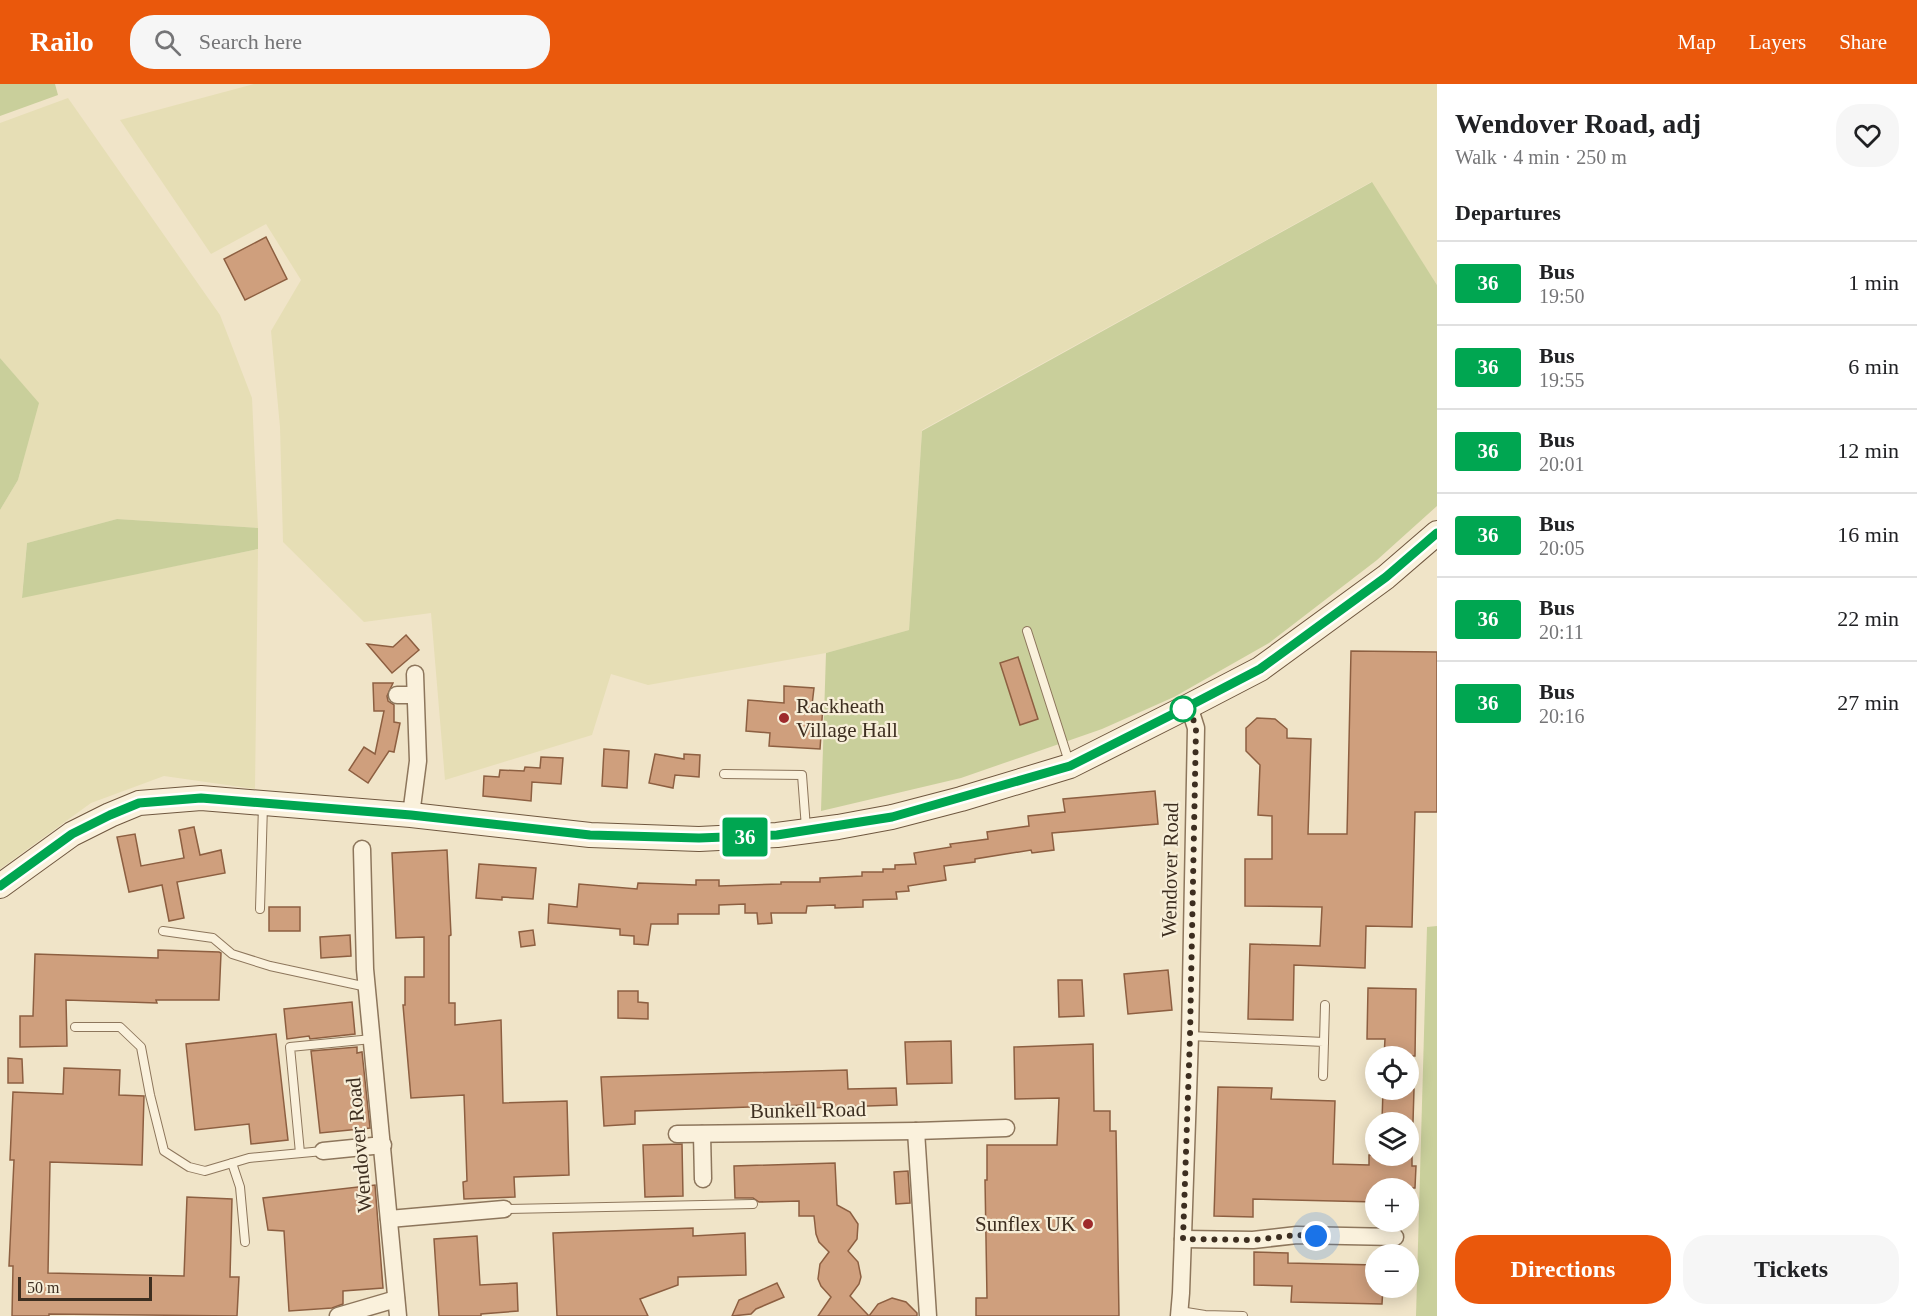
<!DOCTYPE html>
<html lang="en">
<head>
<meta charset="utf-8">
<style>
  body { margin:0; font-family:"Times New Roman",serif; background:#f6f6f6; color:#202124; height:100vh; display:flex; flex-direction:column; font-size:22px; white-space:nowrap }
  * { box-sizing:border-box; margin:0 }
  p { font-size:20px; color:#757577 }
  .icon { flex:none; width:33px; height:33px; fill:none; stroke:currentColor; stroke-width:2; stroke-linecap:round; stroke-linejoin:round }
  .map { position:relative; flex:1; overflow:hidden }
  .details { display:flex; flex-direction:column; background:#fff; width:480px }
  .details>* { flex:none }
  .badge { padding:0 12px; border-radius:4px; font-size:21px; line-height:39px }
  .buttons { position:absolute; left:1365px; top:962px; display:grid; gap:12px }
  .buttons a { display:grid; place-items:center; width:54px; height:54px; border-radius:50%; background:#fff; box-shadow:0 3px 15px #0003; font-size:30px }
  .scale { position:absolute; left:18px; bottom:15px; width:134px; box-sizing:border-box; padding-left:6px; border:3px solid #3d2e20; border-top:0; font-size:16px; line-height:21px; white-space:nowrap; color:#3d2e20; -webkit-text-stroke:4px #f7eed8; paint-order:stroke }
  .you { position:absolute; width:30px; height:30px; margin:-15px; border:4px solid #fff; border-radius:50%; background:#1a73e8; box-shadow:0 0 0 9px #1a73e833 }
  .map>.badge { position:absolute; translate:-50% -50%; box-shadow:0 0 0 3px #fff }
  h2 { padding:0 18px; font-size:22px; line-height:54px }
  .round { display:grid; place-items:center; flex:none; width:63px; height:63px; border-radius:24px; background:#f6f6f6 }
  .summary { display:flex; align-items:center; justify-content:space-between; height:102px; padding:0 18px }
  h1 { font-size:28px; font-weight:800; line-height:45px }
  .cta { display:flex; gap:12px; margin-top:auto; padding:12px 18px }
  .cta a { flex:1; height:69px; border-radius:24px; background:#ea580c; color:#fff; font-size:24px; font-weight:800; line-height:69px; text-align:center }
  .cta a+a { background:#f6f6f6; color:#202124 }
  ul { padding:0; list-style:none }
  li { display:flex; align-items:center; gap:18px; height:84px; padding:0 18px; border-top:2px solid #e0e0e0 }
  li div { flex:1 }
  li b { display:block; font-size:22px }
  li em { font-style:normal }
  li .badge { min-width:66px; font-weight:700; text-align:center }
  header { display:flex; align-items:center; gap:36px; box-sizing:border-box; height:84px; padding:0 30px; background:#ea580c; color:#fff }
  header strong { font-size:28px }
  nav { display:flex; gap:33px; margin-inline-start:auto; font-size:21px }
  .search { width:420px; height:54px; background:#f6f6f6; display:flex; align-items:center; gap:15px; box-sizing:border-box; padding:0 21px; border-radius:24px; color:#757577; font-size:22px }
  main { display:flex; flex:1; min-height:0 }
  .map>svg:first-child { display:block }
  .farmland { fill:#e6deb5 }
  .green { fill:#c9cf9b }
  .building { fill:#cf9f7d; stroke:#8d5f41; stroke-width:1.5 }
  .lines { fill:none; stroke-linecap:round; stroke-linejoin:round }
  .lane-casing { stroke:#8d765c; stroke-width:10 }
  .street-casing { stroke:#8d765c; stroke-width:19 }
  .secondary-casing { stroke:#6f573f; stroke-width:26 }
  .lane { stroke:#faf1dc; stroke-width:8 }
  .street { stroke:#faf1dc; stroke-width:16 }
  .secondary { stroke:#faf1dc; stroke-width:24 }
  .line-casing { stroke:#fff; stroke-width:14 }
  .line { stroke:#00a651; stroke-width:9 }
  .walk { stroke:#3d2e20; stroke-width:6; stroke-dasharray:0 10.8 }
  .stop-dot { fill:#fff; stroke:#00a651; stroke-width:3 }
  .poi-dot { fill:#9e2a2b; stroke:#f7eed8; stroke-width:2 }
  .labels { text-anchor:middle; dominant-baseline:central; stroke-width:4.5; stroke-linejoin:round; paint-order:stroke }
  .poi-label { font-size:21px; fill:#3d2e20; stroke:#f7eed8; text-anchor:start }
  .street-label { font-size:21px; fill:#3d2e20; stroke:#f7eed8 }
</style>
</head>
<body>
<header>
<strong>Railo</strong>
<div class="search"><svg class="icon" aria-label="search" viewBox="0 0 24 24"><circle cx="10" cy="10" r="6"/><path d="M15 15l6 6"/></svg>Search here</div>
<nav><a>Map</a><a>Layers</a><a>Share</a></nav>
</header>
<main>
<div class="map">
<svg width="1437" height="1232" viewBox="0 0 1437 1232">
  <rect width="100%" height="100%" fill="#f0e4c8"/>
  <!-- farmland -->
  <g class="farmland">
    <polygon points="254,0 1437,0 1437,201 1371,98 922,346 909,546 826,569 648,601 611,590 592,651 445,696 431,529 364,538 283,458 280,343 271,247 301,196 266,140 211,170 120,36"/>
    <polygon points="68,14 220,231 252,314 258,444 117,435 27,459 22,513 258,465 255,705 164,692 91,719 0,785 0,426 18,396 38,319 0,274 0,39"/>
  </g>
  <!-- green -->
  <g class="green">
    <polygon points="0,0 55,0 58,11 0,32"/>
    <polygon points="1372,98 1437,201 1437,422 1377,476 1269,559 1174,613 1102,645 961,694 821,727 826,569 909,546 922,347"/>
    <polygon points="0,274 39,319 18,396 0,426"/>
    <polygon points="117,435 258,444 258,465 22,514 27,459"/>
    <polygon points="1437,842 1437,1232 1416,1232 1427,843"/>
  </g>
  <!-- building -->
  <g class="building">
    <polygon points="266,153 287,195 245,216 224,175"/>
    <polygon points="406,551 419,566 392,589 367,560 393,563"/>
    <polygon points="1351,567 1437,568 1437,728 1415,728 1412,843 1366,842 1365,884 1294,881 1293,936 1248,935 1250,860 1320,862 1322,823 1245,822 1245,775 1272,775 1272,732 1258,731 1260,681 1246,667 1246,644 1257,634 1275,635 1287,645 1287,654 1311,655 1308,750 1347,750"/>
    <polygon points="1018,573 1038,635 1020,641 1000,579"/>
    <polygon points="373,599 393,599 387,612 388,617 394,621 394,638 400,639 394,668 389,667 368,699 349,686 364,663 375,670 384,627 374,627"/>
    <polygon points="784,602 814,604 812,621 823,621 820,665 769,662 770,649 746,647 748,616 784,619"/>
    <polygon points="604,665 629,667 627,704 602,702"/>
    <polygon points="655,670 684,675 684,670 700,671 699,693 675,691 673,704 649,699"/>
    <polygon points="541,673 563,674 561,700 532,698 531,717 483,712 484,692 499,693 500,686 524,687 525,683 540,684"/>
    <polygon points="1155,707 1158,740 1052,749 1054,766 1032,769 1031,766 975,775 975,778 944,782 946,796 908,802 909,807 896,808 897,815 863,816 863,823 835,824 835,821 807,822 806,829 771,829 772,839 758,840 757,829 745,829 745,820 719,821 719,830 678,830 678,840 651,840 648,861 634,860 634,852 620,851 620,845 548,839 549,820 577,823 579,800 637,805 638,799 696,801 696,796 719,796 719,802 781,800 781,798 820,798 820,794 862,792 862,788 883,788 883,785 895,785 895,781 916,780 914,769 951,763 950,760 988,755 987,748 1029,742 1028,732 1065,728 1063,715"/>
    <polygon points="194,743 200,771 221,766 225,789 177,798 184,834 169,837 162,801 129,808 117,753 135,750 141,782 184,774 179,746"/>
    <polygon points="447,766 451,851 449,852 449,919 455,919 455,941 501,936 503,1019 567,1017 569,1091 514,1093 515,1113 464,1115 463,1098 467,1097 464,1011 411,1014 403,921 405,921 405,893 424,893 424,853 396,854 392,769"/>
    <polygon points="479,780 536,784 533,815 502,813 502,816 476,814"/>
    <rect x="269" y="823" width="31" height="24"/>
    <polygon points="533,846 535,861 521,863 519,848"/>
    <polygon points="350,851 351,872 321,874 320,853"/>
    <polygon points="158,866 219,868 221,869 219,916 156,916 157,919 66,916 67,962 20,963 20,932 33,932 35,870 158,874"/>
    <polygon points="1168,886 1172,926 1128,930 1124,890"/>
    <polygon points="1058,896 1082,896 1084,932 1059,933"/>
    <polygon points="1368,904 1416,905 1415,972 1384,972 1385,955 1367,955"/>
    <polygon points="618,907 638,907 638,918 648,919 648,935 618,934"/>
    <polygon points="352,918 355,950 310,955 309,952 287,955 284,925"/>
    <polygon points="276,950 288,1056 251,1060 249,1040 195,1046 186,960"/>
    <polygon points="951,957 952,999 907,1000 905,958"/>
    <polygon points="1093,960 1094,1027 1110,1027 1110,1047 1116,1047 1119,1232 976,1232 976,1214 987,1214 985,1096 987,1096 987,1061 1057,1061 1059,1014 1015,1015 1014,963"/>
    <polygon points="357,963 357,969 362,968 370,1044 320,1049 311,967"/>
    <polygon points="8,974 22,975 23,999 8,999"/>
    <polygon points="64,984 120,986 119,1011 144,1012 142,1081 50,1078 48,1189 184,1192 187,1113 232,1115 230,1193 239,1193 237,1232 49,1230 49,1232 12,1232 13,1182 9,1182 14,1076 10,1076 13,1008 63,1010"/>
    <polygon points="847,986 848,1005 896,1004 897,1021 808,1024 808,1021 635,1027 635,1040 604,1042 601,993"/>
    <polygon points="1218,1003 1272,1004 1271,1015 1335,1017 1333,1080 1369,1081 1369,1071 1412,1071 1412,1082 1416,1082 1415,1104 1376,1104 1376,1118 1253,1115 1253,1133 1214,1132"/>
    <polygon points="1383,1005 1414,1005 1413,1038 1382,1038"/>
    <polygon points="682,1060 683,1112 645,1113 643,1061"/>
    <polygon points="835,1079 837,1121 850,1128 858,1140 857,1155 848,1167 858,1178 861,1193 859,1200 850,1212 869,1232 818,1232 831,1213 821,1202 818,1195 820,1180 829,1168 819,1158 816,1150 814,1132 799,1132 799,1117 759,1118 753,1114 735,1114 734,1082"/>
    <polygon points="908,1087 910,1119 896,1120 894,1088"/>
    <polygon points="375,1101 383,1204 343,1207 343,1220 332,1224 289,1227 284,1147 268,1146 263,1114"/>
    <polygon points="693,1144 693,1152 745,1149 746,1191 678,1193 678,1201 640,1215 648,1232 557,1232 553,1149"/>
    <polygon points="477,1152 480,1201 517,1199 518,1227 481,1230 481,1232 439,1232 434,1155"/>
    <polygon points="1254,1168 1288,1169 1288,1179 1376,1181 1376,1203 1383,1203 1382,1220 1291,1218 1292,1202 1254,1201"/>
    <polygon points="777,1199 784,1213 756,1225 751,1230 732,1232 739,1216"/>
    <polygon points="892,1214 906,1218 917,1229 917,1232 869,1232 878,1220"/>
  </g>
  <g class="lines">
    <!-- lane casing -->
    <g class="lane-casing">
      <g id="lane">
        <polyline points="1027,547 1070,681"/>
        <polyline points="724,690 802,691 806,744"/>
        <polyline points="260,825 263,721"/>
        <polyline points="163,847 213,854 232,870 270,882 367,903"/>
        <polyline points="75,943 120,943 141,963 150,1011 164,1067 189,1083 205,1087 249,1074 323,1067"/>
        <polyline points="1190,952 1324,958 1323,992"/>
        <polyline points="1324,958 1325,921"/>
        <polyline points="300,1069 290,963 372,955"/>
        <polyline points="232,1079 240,1103 245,1158"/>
        <polyline points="504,1125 753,1120"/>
        <polyline points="1180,1227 1205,1231 1243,1232"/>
      </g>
    </g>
    <!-- street casing -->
    <g class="street-casing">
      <g id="street">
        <polyline points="397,611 415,611"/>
        <polyline points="411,731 418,677 415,590"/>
        <polyline points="362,765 365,885 398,1232"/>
        <polyline points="677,1050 916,1047"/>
        <polyline points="702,1050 703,1095"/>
        <polyline points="323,1067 383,1061"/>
        <polyline points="389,1135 504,1125"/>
        <polyline points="1183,1155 1253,1156 1297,1151 1395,1153"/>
        <polyline points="338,1232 396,1215"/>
        <polyline points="928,1232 916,1047 1006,1044"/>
        <polyline points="1179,1232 1181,1209 1190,952 1196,644 1189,622"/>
      </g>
    </g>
    <!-- secondary casing -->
    <g class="secondary-casing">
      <polyline id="secondary" points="0,802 72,750 110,731 139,719 201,714 411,731 590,751 699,755 777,751 838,743 892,733 961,715 1070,682 1189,622 1260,585 1386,493 1437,449"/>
    </g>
    <!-- lane -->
    <use href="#lane" class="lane"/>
    <!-- street -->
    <use href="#street" class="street"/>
    <!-- secondary -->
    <use href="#secondary" class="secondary"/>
  </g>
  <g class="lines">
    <!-- line casing -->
    <g class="line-casing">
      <polyline id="line" points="0,802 72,750 110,731 139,719 201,714 411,731 590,751 699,754 777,751 892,733 1070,682 1189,622 1260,585 1386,493 1437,449"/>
    </g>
    <!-- line -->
    <use href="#line" class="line"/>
    <!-- walk -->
    <polyline class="walk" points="1183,625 1189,622 1196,644 1190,952 1183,1155 1253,1156 1297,1151 1316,1152"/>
  </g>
  <!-- markers -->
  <circle class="stop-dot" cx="1183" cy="625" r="12"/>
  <g class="poi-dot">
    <circle cx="784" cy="634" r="6"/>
    <circle cx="1088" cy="1140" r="6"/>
  </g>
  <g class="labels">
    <!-- poi labels -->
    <g class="poi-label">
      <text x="796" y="622">Rackheath<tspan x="796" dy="24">Village Hall</tspan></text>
      <text x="1076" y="1140" text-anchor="end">Sunflex UK</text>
    </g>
    <!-- street labels -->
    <g class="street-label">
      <text transform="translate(1170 786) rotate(-89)">Wendover Road</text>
      <text transform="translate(808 1026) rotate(-1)">Bunkell Road</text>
      <text transform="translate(359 1061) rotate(-95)">Wendover Road</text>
    </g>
  </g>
</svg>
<div class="buttons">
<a><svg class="icon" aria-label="locate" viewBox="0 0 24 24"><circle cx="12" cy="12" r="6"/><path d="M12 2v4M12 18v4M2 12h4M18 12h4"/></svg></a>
<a><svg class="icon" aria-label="layers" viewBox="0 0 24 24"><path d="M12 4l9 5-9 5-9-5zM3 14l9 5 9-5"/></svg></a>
<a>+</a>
<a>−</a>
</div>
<div class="scale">50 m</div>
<div class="you" style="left:1316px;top:1152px"></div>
<b class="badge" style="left:745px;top:753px;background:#00a651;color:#fff">36</b>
</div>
<section class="details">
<div class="summary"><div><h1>Wendover Road, adj</h1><p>Walk · 4 min · 250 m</p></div><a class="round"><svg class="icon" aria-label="heart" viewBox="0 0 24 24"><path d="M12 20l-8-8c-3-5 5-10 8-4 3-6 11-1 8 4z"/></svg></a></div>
<h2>Departures</h2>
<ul>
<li><span class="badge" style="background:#00a651;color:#fff">36</span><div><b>Bus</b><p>19:50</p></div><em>1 min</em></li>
<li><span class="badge" style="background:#00a651;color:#fff">36</span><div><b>Bus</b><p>19:55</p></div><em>6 min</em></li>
<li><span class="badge" style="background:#00a651;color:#fff">36</span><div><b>Bus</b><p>20:01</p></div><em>12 min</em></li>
<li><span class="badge" style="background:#00a651;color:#fff">36</span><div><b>Bus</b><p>20:05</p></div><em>16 min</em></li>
<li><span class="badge" style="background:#00a651;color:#fff">36</span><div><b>Bus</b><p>20:11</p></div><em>22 min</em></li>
<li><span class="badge" style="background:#00a651;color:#fff">36</span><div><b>Bus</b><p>20:16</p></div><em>27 min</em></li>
</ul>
<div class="cta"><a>Directions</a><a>Tickets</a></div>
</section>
</main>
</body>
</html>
